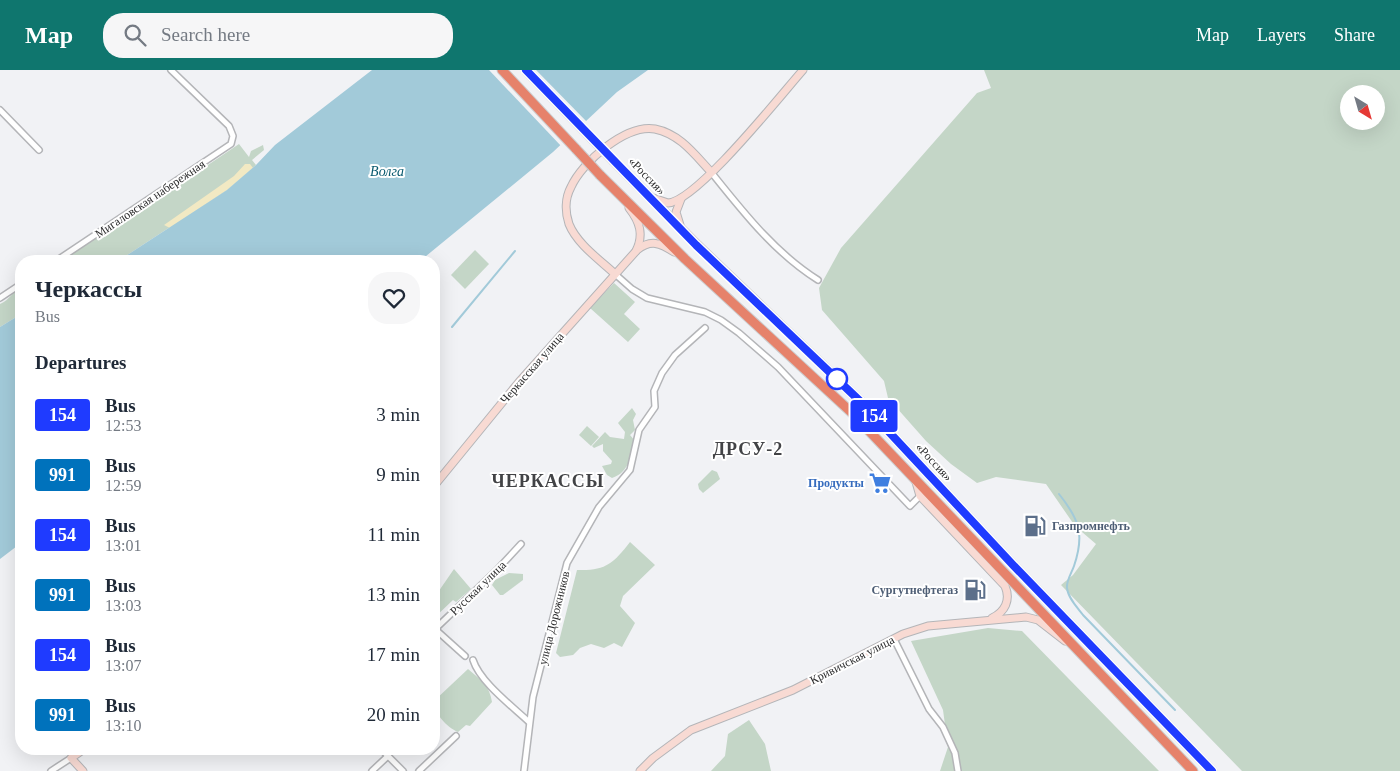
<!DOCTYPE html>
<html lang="en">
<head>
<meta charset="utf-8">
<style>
  body { margin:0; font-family:"Times New Roman",serif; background:#f6f6f7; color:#1f2937; height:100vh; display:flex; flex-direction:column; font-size:19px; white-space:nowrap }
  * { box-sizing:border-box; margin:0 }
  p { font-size:16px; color:#747a83 }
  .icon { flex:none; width:28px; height:28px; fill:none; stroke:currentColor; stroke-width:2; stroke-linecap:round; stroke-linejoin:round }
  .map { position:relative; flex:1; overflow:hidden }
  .sheet { position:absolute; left:15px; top:185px; width:425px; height:500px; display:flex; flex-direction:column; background:#fff; border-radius:20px; box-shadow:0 5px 20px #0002 }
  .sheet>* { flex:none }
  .badge { padding:0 10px; border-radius:4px; font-size:18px; line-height:32px }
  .needle { width:32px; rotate:143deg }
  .fabs { position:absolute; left:1340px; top:15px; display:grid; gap:10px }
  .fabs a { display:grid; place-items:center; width:45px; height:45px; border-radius:50%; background:#fff; box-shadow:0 5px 20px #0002; font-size:25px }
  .map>.badge { position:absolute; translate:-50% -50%; box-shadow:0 0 0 2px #fff }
  h2 { padding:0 20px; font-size:19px; line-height:45px }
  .round { display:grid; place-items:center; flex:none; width:52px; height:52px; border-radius:20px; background:#f6f6f7 }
  .head { display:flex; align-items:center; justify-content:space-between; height:85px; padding:0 20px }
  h1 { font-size:24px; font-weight:700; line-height:38px }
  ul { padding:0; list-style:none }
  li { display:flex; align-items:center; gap:15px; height:60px; padding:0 20px }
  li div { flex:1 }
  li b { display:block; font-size:19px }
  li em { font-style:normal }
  li .badge { min-width:55px; font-weight:700; text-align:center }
  header { display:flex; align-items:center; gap:30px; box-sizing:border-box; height:70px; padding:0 25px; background:#0f766e; color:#fff }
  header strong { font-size:24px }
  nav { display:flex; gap:28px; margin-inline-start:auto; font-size:18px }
  .search { width:350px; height:45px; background:#f6f6f7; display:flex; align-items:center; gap:12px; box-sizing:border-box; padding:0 18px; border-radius:20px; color:#747a83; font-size:19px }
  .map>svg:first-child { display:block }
  .green { fill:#c4d6c7; fill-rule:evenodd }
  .sand { fill:#f2e9c3 }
  .water { fill:#a2cad9 }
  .pier { fill:#f1f2f5 }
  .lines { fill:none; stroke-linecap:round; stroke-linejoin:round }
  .stream { stroke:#a2cad9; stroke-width:2 }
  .street-casing { stroke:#b4b5b8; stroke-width:8 }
  .secondary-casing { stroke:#b4b5b8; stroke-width:9 }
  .highway-casing { stroke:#cccccd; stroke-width:11 }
  .street { stroke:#fff; stroke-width:5 }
  .secondary { stroke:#f8dad3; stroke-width:7 }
  .highway { stroke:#e6826b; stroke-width:9 }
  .highway-bridge-casing { stroke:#cccccd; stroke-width:11; stroke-linecap:butt }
  .highway-bridge { stroke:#e6826b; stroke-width:9 }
  .line-casing { stroke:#fff; stroke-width:11 }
  .line { stroke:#1f3bff; stroke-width:8 }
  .stop-dot { fill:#fff; stroke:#1f3bff; stroke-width:2.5 }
  .labels { text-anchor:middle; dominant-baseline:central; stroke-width:4; stroke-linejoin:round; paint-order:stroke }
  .street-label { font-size:12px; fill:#2c2c2d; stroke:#fff }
  .shop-label { font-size:12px; font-weight:bold; fill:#366cbe; stroke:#fff; text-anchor:end }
  .service-label { font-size:12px; font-weight:bold; fill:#4e5e75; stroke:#fff; text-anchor:start }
  .water-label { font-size:14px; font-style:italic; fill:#08596e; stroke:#fff }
  .district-label { font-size:18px; font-weight:bold; letter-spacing:1px; fill:#424346; stroke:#fff }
</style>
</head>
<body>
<header>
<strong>Map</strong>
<div class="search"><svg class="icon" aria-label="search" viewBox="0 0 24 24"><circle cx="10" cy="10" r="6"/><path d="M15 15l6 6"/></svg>Search here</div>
<nav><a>Map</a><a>Layers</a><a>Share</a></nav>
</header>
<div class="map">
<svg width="1400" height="701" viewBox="0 0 1400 701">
  <rect width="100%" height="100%" fill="#f1f2f5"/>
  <!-- green -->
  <g class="green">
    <path d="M984 0H1400V701H1242L1061 515 1073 505 1096 474 1075 456 1046 414 996 407 977 413 951 394 926 371 888 328 884 311 822 240 819 218 841 178 977 23 991 18ZM1349 24H1376V51H1349Z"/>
    <polygon points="239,74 249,87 251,81 263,75 264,80 252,90 256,95 227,120 118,191 60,191 99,166 105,167 122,153"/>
    <polygon points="475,180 489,194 465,219 451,205"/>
    <polygon points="614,213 635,232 624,244 640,259 628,272 590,238"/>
    <path d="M21 216V244L0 257V234C10 230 13 221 21 216Z"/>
    <path d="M632 338 636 344 633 350 635 360 630 365 635 371C630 386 630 402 612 408L607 405 602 396 611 394 612 391 603 381V374L594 378 592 376 605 362 610 367 624 369 625 362 618 353Z"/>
    <polygon points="587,356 599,367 591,376 579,365"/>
    <polygon points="712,400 717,402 720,409 703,423 699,419 698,414"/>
    <path d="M630 472 655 495 623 526 620 536 635 553 622 577 614 573 604 578 591 574 580 578 573 585 560 587 556 583 577 500C605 501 613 494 630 472Z"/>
    <polygon points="454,499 471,519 456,532 453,530 434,548 434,528"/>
    <polygon points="509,503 523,504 523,510 503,525 500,525 492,515 495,510"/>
    <polygon points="988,558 1022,561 1159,701 940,701 948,677 943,640 911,571"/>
    <path d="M468 599C480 609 490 616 492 632L470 656 466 655 458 662C447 657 434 644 434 631Z"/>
    <polygon points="749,650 765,674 771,701 711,701 725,686 728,664"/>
  </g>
  <!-- sand -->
  <polygon class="sand" points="245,94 250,94 253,98 227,120 170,158 164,155 234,106"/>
  <!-- water -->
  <g class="water">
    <polygon points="372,0 648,0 617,22 553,82 420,191 118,191 227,120 256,95 275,75"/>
    <polygon points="21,244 21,473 0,489 0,257"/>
  </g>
  <!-- pier -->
  <polygon class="pier" points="489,0 536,0 588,53 562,77"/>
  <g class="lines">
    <!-- stream -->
    <g class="stream">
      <polyline points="452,257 515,181"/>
      <path d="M1059 424C1079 449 1085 464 1074 496 1072 502 1066 511 1067 518 1068 528 1077 537 1083 545L1175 640"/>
    </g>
    <!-- street casing -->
    <g class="street-casing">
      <g id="street">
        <polyline points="0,40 39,80"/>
        <path d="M711 102C743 142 775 183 818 210"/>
        <polyline points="56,191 231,74 233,66 229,56 171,0"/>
        <polyline points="615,204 632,219 647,228 705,242 721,250 739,263 778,297 910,436 920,426"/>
        <polyline points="0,228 21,214"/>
        <polyline points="435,559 465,586"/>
        <polyline points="434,560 496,501 521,474"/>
        <polyline points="894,569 929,639 943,657 955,683 958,701"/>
        <path d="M473 590C480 612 512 636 529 652"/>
        <polyline points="381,679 403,701"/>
        <polyline points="51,701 71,688"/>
        <polyline points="372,701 388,686"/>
        <polyline points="419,701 456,666"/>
        <polyline points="524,701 533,627 567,493 599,437 630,400 639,360 655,337 654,321 662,303 675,285 705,258"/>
      </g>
    </g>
    <!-- secondary casing -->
    <g class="secondary-casing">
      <g id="secondary">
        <path d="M653 128 668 133C697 131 780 26 803 0"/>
        <path d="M629 138C640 152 644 165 636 181"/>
        <polyline points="680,155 676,142 681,129"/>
        <path d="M615 204C600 190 577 174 569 154 565 142 565 128 571 117 582 92 626 54 655 59 680 64 695 85 711 102"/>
        <path d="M916 412 920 426 1005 516C1011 530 1005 542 992 548"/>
        <path d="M434 416 519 312 637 180C651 169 660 173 674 182"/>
        <polyline points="83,701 71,688 84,679"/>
        <polyline points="640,701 653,688 691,660 793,620 903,564 928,556 1026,547 1038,550 1065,571"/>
      </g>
    </g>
    <!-- highway casing -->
    <g class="highway-casing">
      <g id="highway">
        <polyline points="502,0 576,79"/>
        <polyline points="614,91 697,175 862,333 1013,495 1212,701"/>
        <polyline points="600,105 685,189 851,342 1193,701"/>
      </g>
    </g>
    <!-- street -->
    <use href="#street" class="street"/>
    <!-- secondary -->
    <use href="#secondary" class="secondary"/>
    <!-- highway -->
    <use href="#highway" class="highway"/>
    <!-- highway-bridge casing -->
    <g class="highway-bridge-casing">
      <g id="highway-bridge">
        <polyline points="526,0 614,91"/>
        <polyline points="576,79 600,105"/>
      </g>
    </g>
    <!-- highway-bridge -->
    <use href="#highway-bridge" class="highway-bridge"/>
  </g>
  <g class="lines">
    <!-- line casing -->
    <g class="line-casing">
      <polyline id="line" points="526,0 696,175 862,333 1013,495 1212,701"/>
    </g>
    <!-- line -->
    <use href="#line" class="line"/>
  </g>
  <!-- icons -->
  <defs>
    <g id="supermarket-bare" transform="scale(1.725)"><path d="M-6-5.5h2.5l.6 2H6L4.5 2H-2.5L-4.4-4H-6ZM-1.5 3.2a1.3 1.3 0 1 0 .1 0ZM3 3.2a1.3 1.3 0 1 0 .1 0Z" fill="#3f7fe0" stroke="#fff" stroke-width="2.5" paint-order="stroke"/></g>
    <g id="fuel-bare" transform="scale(1.725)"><path d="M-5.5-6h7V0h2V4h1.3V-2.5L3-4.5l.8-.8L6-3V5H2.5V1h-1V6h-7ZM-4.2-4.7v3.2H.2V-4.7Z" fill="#5c6f8a" stroke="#fff" stroke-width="2.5" paint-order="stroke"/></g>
  </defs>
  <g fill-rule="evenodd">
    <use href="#supermarket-bare" x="880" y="413"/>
    <use href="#fuel-bare" x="1035" y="456"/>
    <use href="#fuel-bare" x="975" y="520"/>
  </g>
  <!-- markers -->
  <circle class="stop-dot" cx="837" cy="309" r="10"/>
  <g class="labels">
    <!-- street labels -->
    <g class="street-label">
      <text transform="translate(647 106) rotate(46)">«Россия»</text>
      <text transform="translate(150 129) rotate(-34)">Мигаловская набережная</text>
      <text transform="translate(532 298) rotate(-49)">Черкасская улица</text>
      <text transform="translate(934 392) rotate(47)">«Россия»</text>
      <text transform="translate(478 518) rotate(-44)">Русская улица</text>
      <text transform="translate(554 548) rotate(-76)">улица Дорожников</text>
      <text transform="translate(852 590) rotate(-27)">Кривичская улица</text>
    </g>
    <!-- shop labels -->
    <g class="shop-label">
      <text x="864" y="413">Продукты</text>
    </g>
    <!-- service labels -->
    <g class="service-label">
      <text x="1052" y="456">Газпромнефть</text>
      <text x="958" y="520" text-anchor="end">Сургутнефтегаз</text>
    </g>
    <!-- water labels -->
    <g class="water-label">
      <text x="387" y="101">Волга</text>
    </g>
    <!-- district labels -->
    <g class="district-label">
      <text x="748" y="379">ДРСУ-2</text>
      <text x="548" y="411">ЧЕРКАССЫ</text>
    </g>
  </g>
</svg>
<div class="fabs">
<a><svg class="needle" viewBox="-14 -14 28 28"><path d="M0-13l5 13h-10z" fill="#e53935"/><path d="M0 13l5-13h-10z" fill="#747a83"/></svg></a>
</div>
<b class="badge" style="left:874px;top:346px;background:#1f3bff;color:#fff">154</b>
<section class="sheet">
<div class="head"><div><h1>Черкассы</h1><p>Bus</p></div><a class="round"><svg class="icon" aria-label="heart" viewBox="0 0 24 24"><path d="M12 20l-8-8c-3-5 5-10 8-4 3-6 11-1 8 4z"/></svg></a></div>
<h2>Departures</h2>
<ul>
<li><span class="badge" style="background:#1f3bff;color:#fff">154</span><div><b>Bus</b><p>12:53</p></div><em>3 min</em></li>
<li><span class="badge" style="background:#0072bc;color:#fff">991</span><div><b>Bus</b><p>12:59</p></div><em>9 min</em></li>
<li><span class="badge" style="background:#1f3bff;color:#fff">154</span><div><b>Bus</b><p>13:01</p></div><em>11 min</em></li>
<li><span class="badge" style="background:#0072bc;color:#fff">991</span><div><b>Bus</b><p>13:03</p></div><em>13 min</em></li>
<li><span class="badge" style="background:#1f3bff;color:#fff">154</span><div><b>Bus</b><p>13:07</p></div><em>17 min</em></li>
<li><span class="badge" style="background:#0072bc;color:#fff">991</span><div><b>Bus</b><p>13:10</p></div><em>20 min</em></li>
</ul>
</section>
</div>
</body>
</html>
